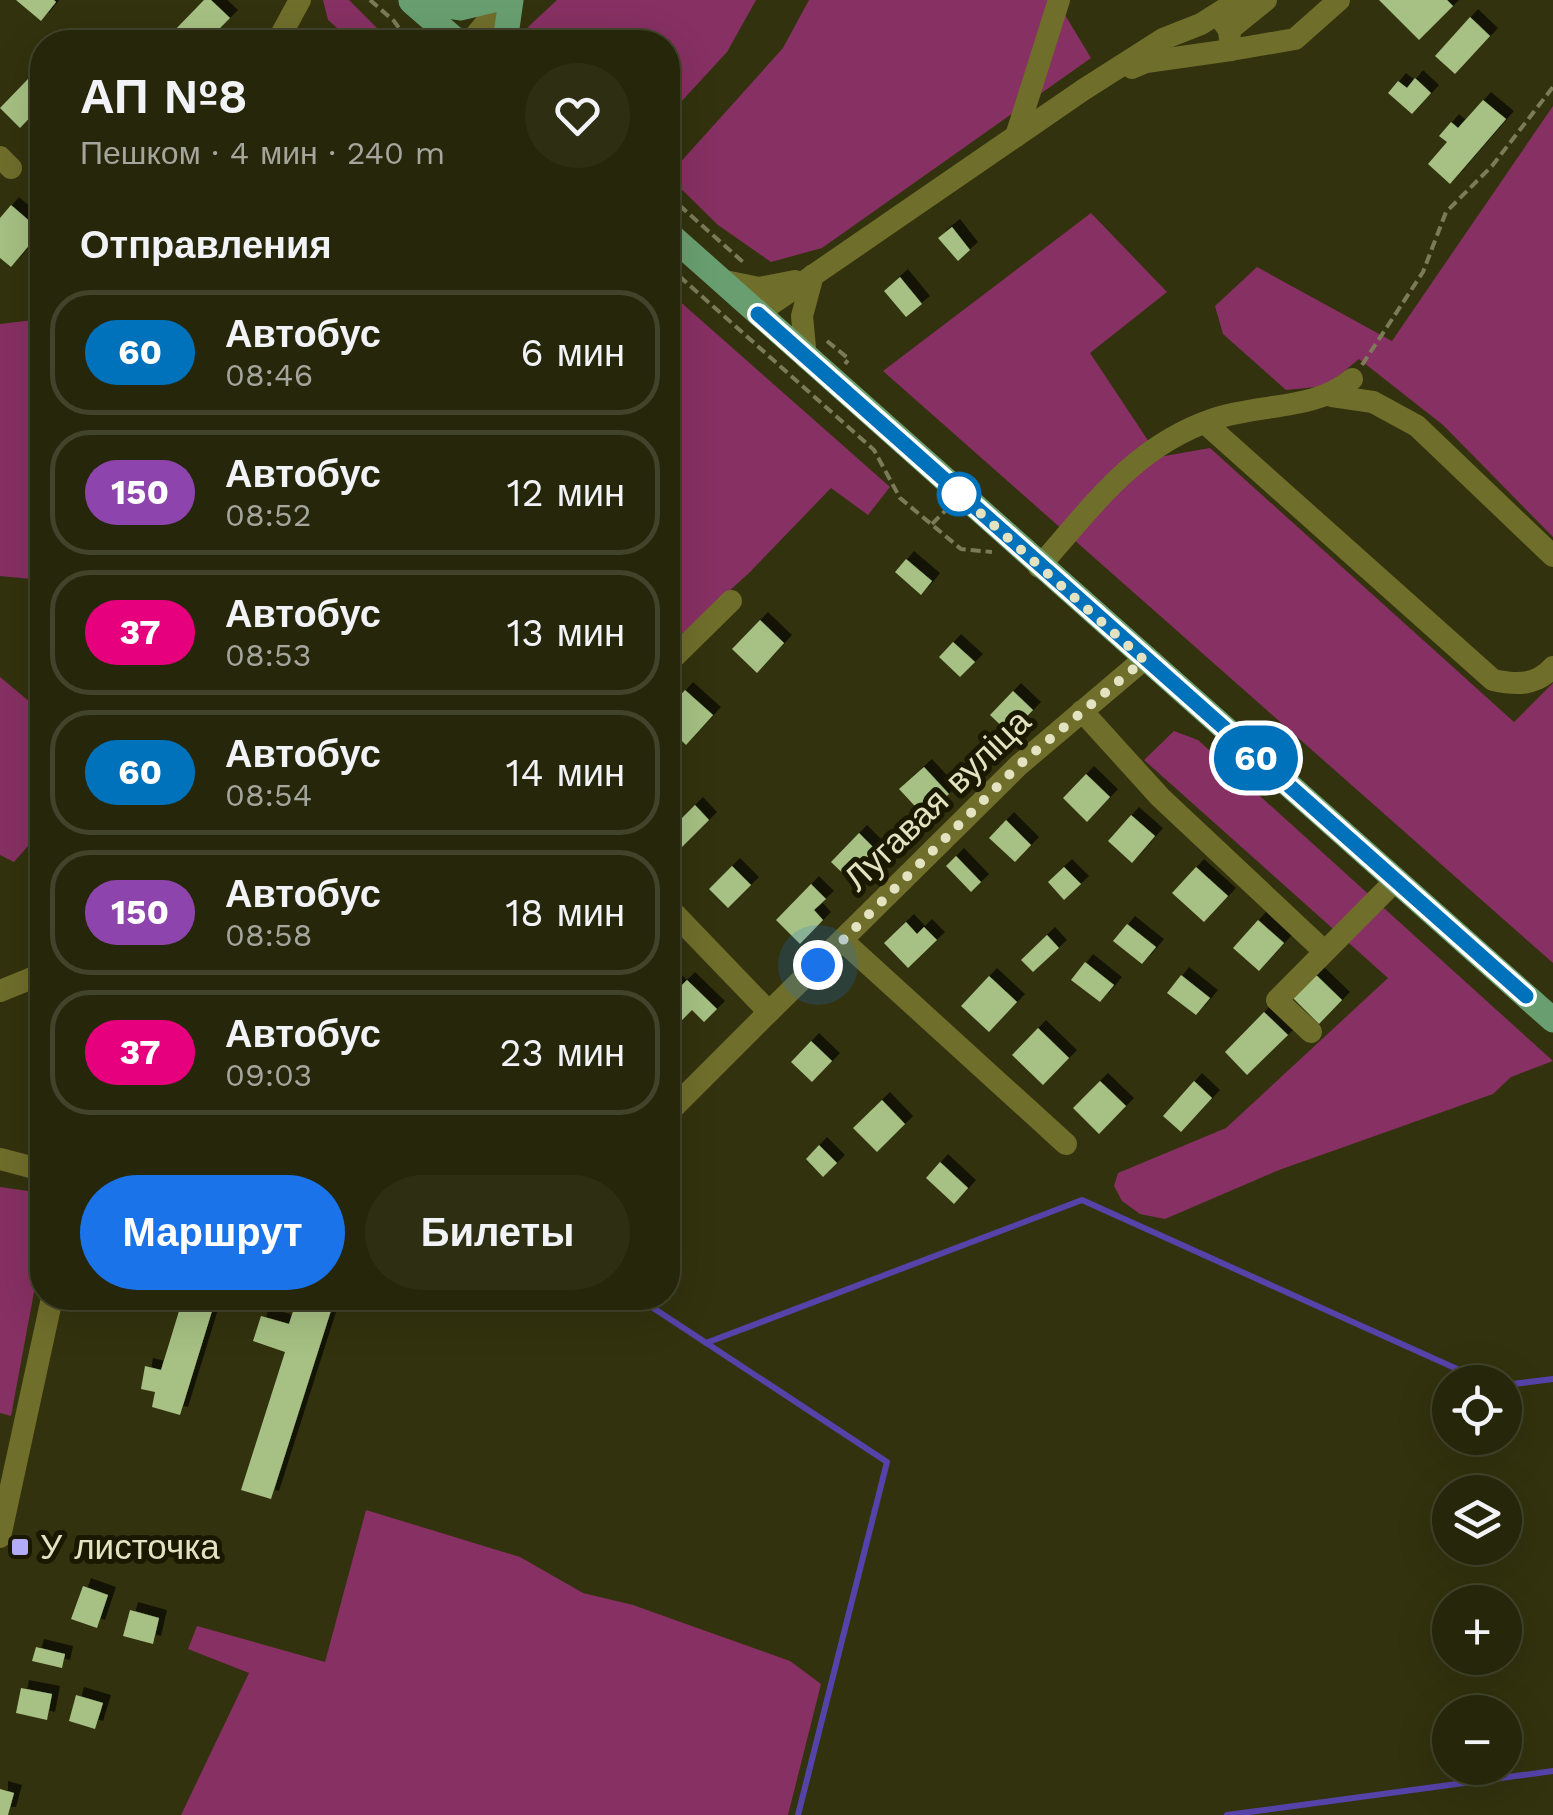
<!DOCTYPE html>
<html lang="ru">
<head>
<meta charset="utf-8">
<style>
  body { margin:0; font-family:"Work Sans",sans-serif; background:#2e2e13; color:#f1f3f6; height:100vh; display:flex; flex-direction:column; font-size:38px; white-space:nowrap }
  * { box-sizing:border-box; margin:0 }
  p { font-size:32px; color:#a4a59c }
  .icon { flex:none; width:55px; height:55px; fill:none; stroke:currentColor; stroke-width:2; stroke-linecap:round; stroke-linejoin:round }
  .map { position:relative; flex:1; overflow:hidden }
  .side { position:absolute; left:30px; top:30px; width:650px; height:1280px; display:flex; flex-direction:column; background:#26260a; border-radius:40px; box-shadow:0 10px 40px #0002,0 0 0 2px #42432b }
  .side>* { flex:none }
  .badge { padding:0 20px; border-radius:32px; font-size:35px; line-height:65px }
  .fabs { position:absolute; left:1432px; top:1365px; display:grid; gap:20px }
  .fabs a { display:grid; place-items:center; width:90px; height:90px; border-radius:50%; background:#26260a; box-shadow:0 10px 40px #0002,0 0 0 2px #42432b; font-size:50px }
  .you { position:absolute; width:50px; height:50px; margin:-25px; border:8px solid #fff; border-radius:50%; background:#1a73e8; box-shadow:0 0 0 15px #1a73e833 }
  .map>.badge { position:absolute; translate:-50% -50%; box-shadow:0 0 0 5px #fff }
  h2 { padding:0 50px; font-size:38px; line-height:90px }
  .round { display:grid; place-items:center; flex:none; width:105px; height:105px; border-radius:52px; background:#2e2e13 }
  .overview { display:flex; align-items:center; justify-content:space-between; height:170px; padding:0 50px }
  h1 { font-size:48px; font-weight:600; line-height:75px }
  .cta { display:flex; gap:20px; margin-top:auto; padding:20px 50px }
  .cta a { flex:1; height:115px; border-radius:60px; background:#1a73e8; color:#fff; font-size:40px; font-weight:600; line-height:115px; text-align:center }
  .cta a+a { background:#2e2e13; color:#f1f3f6 }
  ul { padding:0; list-style:none }
  li { display:flex; align-items:center; gap:30px; height:125px; margin:0 20px 15px; padding:0 30px; border:5px solid #42432b; border-radius:40px }
  li div { flex:1 }
  li b { display:block; font-size:38px }
  li em { font-style:normal }
  li .badge { min-width:110px; font-weight:700; text-align:center }
  .map>svg:first-child { display:block }
  .green { fill:#873063 }
  .lines { fill:none; stroke-linecap:round; stroke-linejoin:round }
  .stream { stroke:#5643a9; stroke-width:6 }
  .building { fill:#a6c183; filter:url(#shadow) }
  .path { stroke:#7c7b58; stroke-width:4; stroke-dasharray:10 5; stroke-linecap:butt }
  .minor { stroke:#706e2b; stroke-width:22 }
  .major { stroke:#699f70; stroke-width:25 }
  .line-casing { stroke:#fff; stroke-width:22 }
  .line { stroke:#0072bc; stroke-width:15 }
  .walk { stroke:#e3e3c1; stroke-width:10; stroke-dasharray:0 18 }
  .stop-dot { fill:#fff; stroke:#0072bc; stroke-width:5 }
  .poi-dot { fill:#b3adf9; stroke:#1a1900; stroke-width:4 }
  .labels { text-anchor:middle; dominant-baseline:central; stroke-width:10; stroke-linejoin:round; paint-order:stroke }
  .street-label { font-size:35px; fill:#e3e3c1; stroke:#1a1900 }
  .poi-label { font-size:35px; fill:#e3e3c1; stroke:#1a1900; text-anchor:start }
</style>
</head>
<body>
<div class="map">
<svg width="1553" height="1815" viewBox="0 0 1553 1815">
  <defs>
    <filter id="shadow"><feDropShadow dx="8" dy="-8" stdDeviation="0" flood-color="#0009"/></filter>
  </defs>
  <rect width="100%" height="100%" fill="#33320e"/>
  <!-- green -->
  <g class="green">
    <polygon points="323,0 349,0 391,42 353,42 328,20"/>
    <polygon points="557,0 756,0 727,52 668,116 668,42 536,42 528,27"/>
    <polygon points="809,0 1056,0 1091,58 822,248 771,262 718,225 668,176 783,48"/>
    <polygon points="1553,106 1553,537 1443,425 1359,359 1326,386 1286,390 1223,334 1215,306 1257,267 1392,341"/>
    <polygon points="1091,213 1167,292 1090,353 1159,457 1210,448 1514,722 1553,683 1553,963 883,371"/>
    <polygon points="668,291 890,487 868,515 831,488 750,572 668,647"/>
    <polygon points="42,319 42,580 0,576 0,324"/>
    <polygon points="0,677 42,712 42,830 14,862 0,855"/>
    <polygon points="1174,731 1198,740 1553,1061 1511,1077 1493,1094 1279,1170 1165,1219 1140,1214 1122,1201 1114,1186 1118,1173 1226,1128 1388,978 1144,760"/>
    <polygon points="0,1187 42,1193 42,1249 11,1416 0,1413"/>
    <polygon points="366,1510 520,1557 583,1593 633,1605 790,1661 821,1684 788,1815 181,1815 249,1673 188,1649 197,1626 325,1662"/>
  </g>
  <g class="lines">
    <!-- stream -->
    <g class="stream">
      <polyline points="638,1298 887,1462 798,1815"/>
      <polyline points="706,1343 1082,1200 1486,1382"/>
      <polyline points="1505,1385 1553,1379"/>
      <polyline points="1227,1815 1553,1771"/>
    </g>
  </g>
  <!-- building -->
  <g class="building">
    <polygon points="16,0 54,0 56,2 41,21"/>
    <polygon points="204,0 211,0 230,18 206,42 182,42 172,33"/>
    <polygon points="1379,0 1447,0 1453,6 1419,40"/>
    <polygon points="1470,17 1490,36 1455,74 1435,56"/>
    <polygon points="1415,78 1431,93 1412,114 1388,93 1398,81 1407,88"/>
    <polygon points="28,79 42,93 42,105 20,128 0,108"/>
    <polygon points="1483,100 1506,119 1450,184 1428,164 1447,142 1439,136 1451,122 1458,128"/>
    <polygon points="11,205 41,231 11,267 0,258 0,218"/>
    <polygon points="952,227 970,250 958,261 938,238"/>
    <polygon points="900,277 922,304 906,317 884,291"/>
    <polygon points="906,559 932,581 921,595 895,572"/>
    <polygon points="760,620 784,643 757,673 732,649"/>
    <polygon points="953,642 975,662 960,677 939,657"/>
    <polygon points="685,690 713,715 686,745 668,727 668,709"/>
    <polygon points="1013,691 1033,710 1010,734 990,715"/>
    <polygon points="924,767 949,794 925,817 899,789"/>
    <polygon points="1086,774 1110,797 1087,822 1063,798"/>
    <polygon points="695,805 709,820 680,849 668,832"/>
    <polygon points="1131,815 1155,836 1132,863 1108,841"/>
    <polygon points="1006,820 1031,845 1015,862 989,838"/>
    <polygon points="859,833 884,858 856,886 831,862"/>
    <polygon points="956,856 981,882 971,892 946,866"/>
    <polygon points="732,866 751,885 728,908 709,889"/>
    <polygon points="1064,867 1081,884 1064,900 1048,882"/>
    <polygon points="1196,867 1228,896 1204,922 1172,893"/>
    <polygon points="811,884 826,899 814,910 823,920 800,944 776,920"/>
    <polygon points="1258,920 1284,943 1259,971 1233,948"/>
    <polygon points="906,922 917,934 924,927 937,940 908,968 884,943"/>
    <polygon points="1127,924 1156,947 1142,964 1113,941"/>
    <polygon points="1047,935 1059,948 1033,972 1021,960"/>
    <polygon points="1085,962 1114,985 1100,1002 1071,980"/>
    <polygon points="1313,972 1342,1000 1319,1024 1290,995"/>
    <polygon points="1181,975 1210,998 1196,1015 1167,993"/>
    <polygon points="989,976 1017,1002 989,1032 961,1006"/>
    <polygon points="668,977 679,988 687,980 717,1009 704,1022 692,1010 673,1029 668,1023"/>
    <polygon points="1264,1012 1288,1035 1247,1075 1225,1052"/>
    <polygon points="1038,1028 1069,1058 1043,1085 1012,1055"/>
    <polygon points="811,1041 832,1061 812,1082 791,1062"/>
    <polygon points="1100,1081 1126,1106 1099,1134 1073,1108"/>
    <polygon points="1194,1081 1212,1098 1181,1132 1163,1116"/>
    <polygon points="882,1100 905,1124 877,1152 853,1128"/>
    <polygon points="819,1145 837,1163 823,1177 806,1159"/>
    <polygon points="940,1162 968,1188 954,1204 926,1178"/>
    <polygon points="183,1298 216,1298 180,1415 152,1407 155,1392 141,1389 145,1366 161,1370"/>
    <polygon points="284,1298 335,1298 271,1499 241,1490 285,1352 253,1341 261,1316 289,1324 296,1302"/>
    <polygon points="83,1586 108,1595 97,1628 71,1619"/>
    <polygon points="130,1610 159,1618 153,1644 123,1636"/>
    <polygon points="36,1647 65,1654 62,1668 32,1661"/>
    <polygon points="21,1688 52,1694 47,1720 16,1713"/>
    <polygon points="76,1695 103,1703 95,1729 69,1721"/>
    <polygon points="0,1789 14,1793 8,1815 0,1815"/>
  </g>
  <g class="lines">
    <!-- path -->
    <g class="path">
      <polyline points="370,0 394,21 409,42"/>
      <polyline points="668,195 743,262"/>
      <polyline points="668,266 874,450 900,498 961,549 992,552"/>
      <polyline points="827,341 849,359 845,364"/>
      <polyline points="1362,365 1423,272 1446,212 1492,166 1553,87"/>
      <polyline points="932,524 946,510"/>
    </g>
    <!-- minor -->
    <g class="minor">
      <polyline points="1220,18 1229,30 1266,0"/>
      <polyline points="1229,30 1231,50 1295,39 1339,0"/>
      <polyline points="277,42 300,0"/>
      <polyline points="470,42 505,0"/>
      <polyline points="1132,68 1146,62 1231,50"/>
      <polyline points="1016,136 1059,0"/>
      <polyline points="0,157 11,168"/>
      <polyline points="720,280 759,288 795,281"/>
      <polyline points="757,314 1083,90 1163,39 1201,24 1239,0"/>
      <polyline points="806,358 802,316 813,275"/>
      <polyline points="1332,396 1373,402 1417,426 1553,556"/>
      <path d="M1205 423 1493 680C1516 685 1536 686 1553 667"/>
      <path d="M1039 567C1093 506 1134 446 1214 419 1260 403 1315 411 1352 379"/>
      <polyline points="668,663 731,601"/>
      <polyline points="1082,711 1160,797 1324,951"/>
      <polyline points="668,907 769,1012 1019,765 1143,660"/>
      <polyline points="843,941 1066,1144"/>
      <polyline points="0,991 42,974"/>
      <polyline points="1311,1032 1277,1000 1395,881"/>
      <polyline points="668,1113 769,1012"/>
      <polyline points="0,1159 42,1170"/>
      <polyline points="0,1537 52,1298"/>
    </g>
    <!-- major -->
    <g class="major">
      <polyline points="411,1 460,8 493,0"/>
      <polyline points="413,3 458,42"/>
      <polyline points="505,42 511,0"/>
      <polyline points="668,233 1553,1020"/>
    </g>
  </g>
  <g class="lines">
    <!-- line casing -->
    <g class="line-casing">
      <polyline id="line" points="758,314 1526,996"/>
    </g>
    <!-- line -->
    <use href="#line" class="line"/>
    <!-- walk -->
    <polyline class="walk" points="818,965 1019,765 1144,660 959,494"/>
  </g>
  <!-- markers -->
  <circle class="stop-dot" cx="959" cy="494" r="20"/>
  <rect class="poi-dot" x="10" y="1537" width="20" height="20" rx="5"/>
  <g class="labels">
    <!-- street labels -->
    <g class="street-label">
      <text transform="translate(937 800) rotate(-44)">Лугавая вуліца</text>
    </g>
    <!-- poi labels -->
    <g class="poi-label">
      <text x="40" y="1547">У листочка</text>
    </g>
  </g>
</svg>
<div class="fabs">
<a><svg class="icon" aria-label="locate" viewBox="0 0 24 24"><circle cx="12" cy="12" r="6"/><path d="M12 2v4M12 18v4M2 12h4M18 12h4"/></svg></a>
<a><svg class="icon" aria-label="layers" viewBox="0 0 24 24"><path d="M12 4l9 5-9 5-9-5zM3 14l9 5 9-5"/></svg></a>
<a>+</a>
<a>−</a>
</div>
<div class="you" style="left:818px;top:965px"></div>
<b class="badge" style="left:1256px;top:758px;background:#0072bc;color:#fff">60</b>
<section class="side">
<div class="overview"><div><h1>АП №8</h1><p>Пешком · 4 мин · 240 m</p></div><a class="round"><svg class="icon" aria-label="heart" viewBox="0 0 24 24"><path d="M12 20l-8-8c-3-5 5-10 8-4 3-6 11-1 8 4z"/></svg></a></div>
<h2>Отправления</h2>
<ul>
<li><span class="badge" style="background:#0072bc;color:#fff">60</span><div><b>Автобус</b><p>08:46</p></div><em>6 мин</em></li>
<li><span class="badge" style="background:#8e44ad;color:#fff">150</span><div><b>Автобус</b><p>08:52</p></div><em>12 мин</em></li>
<li><span class="badge" style="background:#e6007e;color:#fff">37</span><div><b>Автобус</b><p>08:53</p></div><em>13 мин</em></li>
<li><span class="badge" style="background:#0072bc;color:#fff">60</span><div><b>Автобус</b><p>08:54</p></div><em>14 мин</em></li>
<li><span class="badge" style="background:#8e44ad;color:#fff">150</span><div><b>Автобус</b><p>08:58</p></div><em>18 мин</em></li>
<li><span class="badge" style="background:#e6007e;color:#fff">37</span><div><b>Автобус</b><p>09:03</p></div><em>23 мин</em></li>
</ul>
<div class="cta"><a>Маршрут</a><a>Билеты</a></div>
</section>
</div>
</body>
</html>
